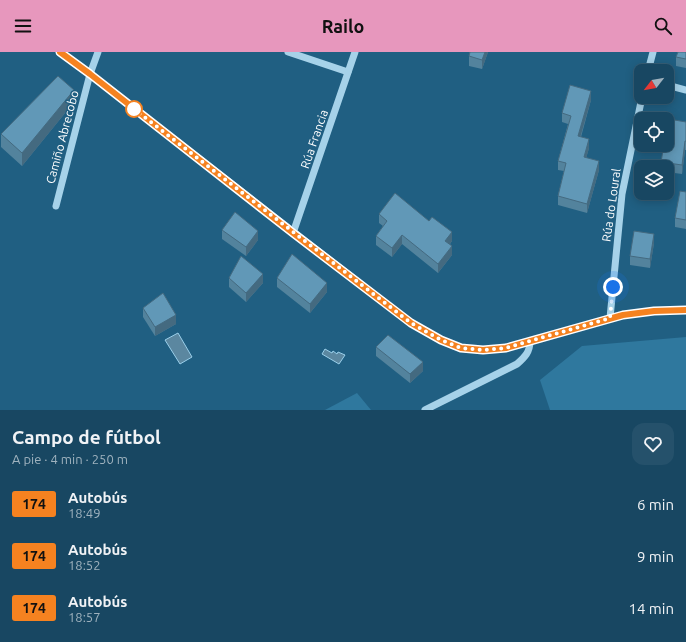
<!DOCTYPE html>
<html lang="es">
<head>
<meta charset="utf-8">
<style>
  body { margin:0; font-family:Ubuntu,sans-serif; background:#25516b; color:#f1f3f6; height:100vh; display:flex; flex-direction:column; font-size:15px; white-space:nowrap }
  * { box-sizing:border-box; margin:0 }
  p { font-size:13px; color:#9fb2be }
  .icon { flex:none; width:22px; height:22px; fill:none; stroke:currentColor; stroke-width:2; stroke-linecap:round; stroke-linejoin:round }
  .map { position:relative; height:358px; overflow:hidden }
  .side { display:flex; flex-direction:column; background:#184762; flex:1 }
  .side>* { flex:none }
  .badge { padding:0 8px; border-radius:3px; font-size:14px; line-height:26px }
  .needle { width:26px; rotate:239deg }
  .controls { position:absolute; left:634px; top:12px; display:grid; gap:8px }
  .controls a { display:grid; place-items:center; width:40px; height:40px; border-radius:8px; background:#184762; box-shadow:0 2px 10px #0003,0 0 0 1px #365f77; font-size:20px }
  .you { position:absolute; width:20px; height:20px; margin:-10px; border:3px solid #fff; border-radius:50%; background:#1a73e8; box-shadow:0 0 0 6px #1a73e833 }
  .map>.badge { position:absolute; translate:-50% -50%; box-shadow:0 0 0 2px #fff }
  .round { display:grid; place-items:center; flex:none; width:42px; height:42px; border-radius:12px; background:#25516b }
  .head { display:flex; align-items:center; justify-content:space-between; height:68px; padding:0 12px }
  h1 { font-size:19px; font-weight:600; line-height:30px }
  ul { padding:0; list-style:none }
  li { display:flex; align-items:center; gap:12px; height:52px; padding:0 12px }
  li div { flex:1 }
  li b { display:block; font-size:15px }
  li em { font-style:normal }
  li .badge { min-width:44px; font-weight:700; text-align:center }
  header { display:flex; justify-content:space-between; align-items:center; height:52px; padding:0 12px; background:#e797bd; color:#111; font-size:18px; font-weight:600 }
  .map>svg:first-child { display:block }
  .green { fill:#2f789e }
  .water { fill:#5b87a0; stroke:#9acfea }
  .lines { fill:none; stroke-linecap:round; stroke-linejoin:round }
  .minor { stroke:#a6d2e9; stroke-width:7 }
  .wall { fill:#53839d }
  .shaded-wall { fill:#446a80 }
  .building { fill:#6198b7; stroke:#446a80 }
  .line-casing { stroke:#fff; stroke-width:9 }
  .line { stroke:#f58220; stroke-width:6 }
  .walk { stroke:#fff; stroke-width:4; stroke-dasharray:0 7.2 }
  .stop-dot { fill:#fff; stroke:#f58220; stroke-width:2 }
  .labels { text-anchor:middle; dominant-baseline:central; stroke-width:3; stroke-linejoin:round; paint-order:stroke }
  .street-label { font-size:12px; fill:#fff; stroke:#205f82 }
</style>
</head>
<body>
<header><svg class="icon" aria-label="menu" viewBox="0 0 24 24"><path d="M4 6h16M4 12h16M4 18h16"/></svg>Railo<svg class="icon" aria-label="search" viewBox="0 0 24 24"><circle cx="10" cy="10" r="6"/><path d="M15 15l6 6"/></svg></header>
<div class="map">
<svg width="686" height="358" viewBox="0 0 686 358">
  <rect width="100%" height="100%" fill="#205f82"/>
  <!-- green -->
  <g class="green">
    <polygon points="686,285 686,358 550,358 540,328 582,294"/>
    <polygon points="357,341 371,358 325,358"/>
  </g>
  <!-- water -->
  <g class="water">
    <polygon points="178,281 192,305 180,312 165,288"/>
    <polygon points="325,297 332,301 333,299 337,302 338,300 345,303 339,312 322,302"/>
  </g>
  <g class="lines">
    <!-- minor -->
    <g class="minor">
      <polyline points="60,0 90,22 411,271 441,288 461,296 483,298 506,296 623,263 655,259 686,258"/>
      <polyline points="288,0 348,20"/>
      <polyline points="648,19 653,0"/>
      <polyline points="667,33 686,38"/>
      <polyline points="56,154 90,22 98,0"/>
      <polyline points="293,181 355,0"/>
      <polyline points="610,266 622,142 642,45"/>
      <path d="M425 358 517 312C525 305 530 300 530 289"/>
    </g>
  </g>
  <!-- wall -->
  <g class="wall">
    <polygon points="470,0 488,0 482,17 469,14 469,4"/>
    <polygon points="686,0 686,16 676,14 676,5"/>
    <polygon points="591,48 581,85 589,96 586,106 599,118 587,161 558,153 558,144 564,119 558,118 558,109 568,72 562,70 562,61"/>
    <polygon points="74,50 22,114 1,95 1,82"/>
    <polygon points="686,70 686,98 685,98 682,122 667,120 667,115 661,115 663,100 660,99 660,93 667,93"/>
    <polygon points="686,140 686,177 675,175 675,166"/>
    <polygon points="379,162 452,189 450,192 452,203 438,221 402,192 392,205 376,193 376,184 383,174 379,171"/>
    <polygon points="222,178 258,188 246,204 222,187"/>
    <polygon points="654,191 650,216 630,213 630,204"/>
    <polygon points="229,226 263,231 246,250 229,235"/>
    <polygon points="277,226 327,240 310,261 277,235"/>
    <polygon points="143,256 176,272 155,284 143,265"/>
    <polygon points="376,295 423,319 410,331 376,304"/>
  </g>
  <!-- shaded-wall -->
  <g class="shaded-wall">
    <polygon points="485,0 488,0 482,17 482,8"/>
    <polygon points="74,38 74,50 22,114 22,101"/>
    <polygon points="591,39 591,48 578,93 578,84"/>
    <polygon points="589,87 589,96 584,114 584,105"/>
    <polygon points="685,89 685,98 682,122 682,113"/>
    <polygon points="599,109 599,118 587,161 587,152"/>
    <polygon points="258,179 258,188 246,204 246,195"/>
    <polygon points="452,180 452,189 445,198 445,189"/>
    <polygon points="654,182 654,191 650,216 650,207"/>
    <polygon points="402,183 402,192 392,205 392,196"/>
    <polygon points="452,194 452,203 438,221 438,212"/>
    <polygon points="263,222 263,231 246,250 246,241"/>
    <polygon points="327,231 327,240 310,261 310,252"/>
    <polygon points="176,263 176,272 155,284 155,275"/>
    <polygon points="423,310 423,319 410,331 410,322"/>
  </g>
  <!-- building -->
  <g class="building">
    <polygon points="470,0 485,0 482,8 469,4"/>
    <polygon points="678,0 686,0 686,7 676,5"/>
    <polygon points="58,24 74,38 22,101 1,82"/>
    <polygon points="570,33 591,39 578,84 589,87 584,105 599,109 587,152 558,144 566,111 558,109 571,64 562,61"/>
    <polygon points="663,66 686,70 686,89 685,89 682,113 661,110 664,93 667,93 667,67 663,67"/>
    <polygon points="680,139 686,140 686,168 675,166"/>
    <polygon points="395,141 429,169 432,165 452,180 445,189 452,194 438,212 402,183 392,196 376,184 387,169 379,162"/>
    <polygon points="235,160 258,179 246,195 222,178"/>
    <polygon points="634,179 654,182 650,207 630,204"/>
    <polygon points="292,202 327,231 310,252 277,226"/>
    <polygon points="241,204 263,222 246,241 229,226"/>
    <polygon points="163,241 176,263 155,275 143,256"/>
    <polygon points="388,283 423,310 410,322 376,295"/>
  </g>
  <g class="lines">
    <!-- line casing -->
    <g class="line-casing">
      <polyline id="line" points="60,0 90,22 293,181 411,271 441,288 461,296 483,298 506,296 623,263 654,259 686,258"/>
    </g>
    <!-- line -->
    <use href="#line" class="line"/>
    <!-- walk -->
    <polyline class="walk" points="134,57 411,271 441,288 461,296 483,298 506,296 610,266 613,235"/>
  </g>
  <!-- markers -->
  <circle class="stop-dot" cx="134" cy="57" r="8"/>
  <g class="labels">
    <!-- street labels -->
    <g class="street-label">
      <text transform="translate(62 85) rotate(-75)">Camiño Abrecobo</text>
      <text transform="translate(314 87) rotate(-71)">Rúa Francia</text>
      <text transform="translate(611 153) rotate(-82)">Rúa do Loural</text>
    </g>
  </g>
</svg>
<div class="controls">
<a><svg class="needle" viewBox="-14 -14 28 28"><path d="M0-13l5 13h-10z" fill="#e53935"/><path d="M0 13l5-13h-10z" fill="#9fb2be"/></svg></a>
<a><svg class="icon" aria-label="locate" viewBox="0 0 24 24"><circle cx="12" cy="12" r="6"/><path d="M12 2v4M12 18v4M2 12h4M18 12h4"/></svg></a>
<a><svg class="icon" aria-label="layers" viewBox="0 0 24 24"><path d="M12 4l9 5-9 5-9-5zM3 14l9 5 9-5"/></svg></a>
</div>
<div class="you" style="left:613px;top:235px"></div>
</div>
<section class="side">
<div class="head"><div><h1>Campo de fútbol</h1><p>A pie · 4 min · 250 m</p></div><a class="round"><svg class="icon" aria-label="heart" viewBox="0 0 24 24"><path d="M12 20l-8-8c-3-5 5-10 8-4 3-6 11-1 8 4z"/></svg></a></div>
<ul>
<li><span class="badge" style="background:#f58220;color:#111">174</span><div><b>Autobús</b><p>18:49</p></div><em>6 min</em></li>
<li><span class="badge" style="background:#f58220;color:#111">174</span><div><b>Autobús</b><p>18:52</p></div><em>9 min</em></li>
<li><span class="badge" style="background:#f58220;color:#111">174</span><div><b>Autobús</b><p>18:57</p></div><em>14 min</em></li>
</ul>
</section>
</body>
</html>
